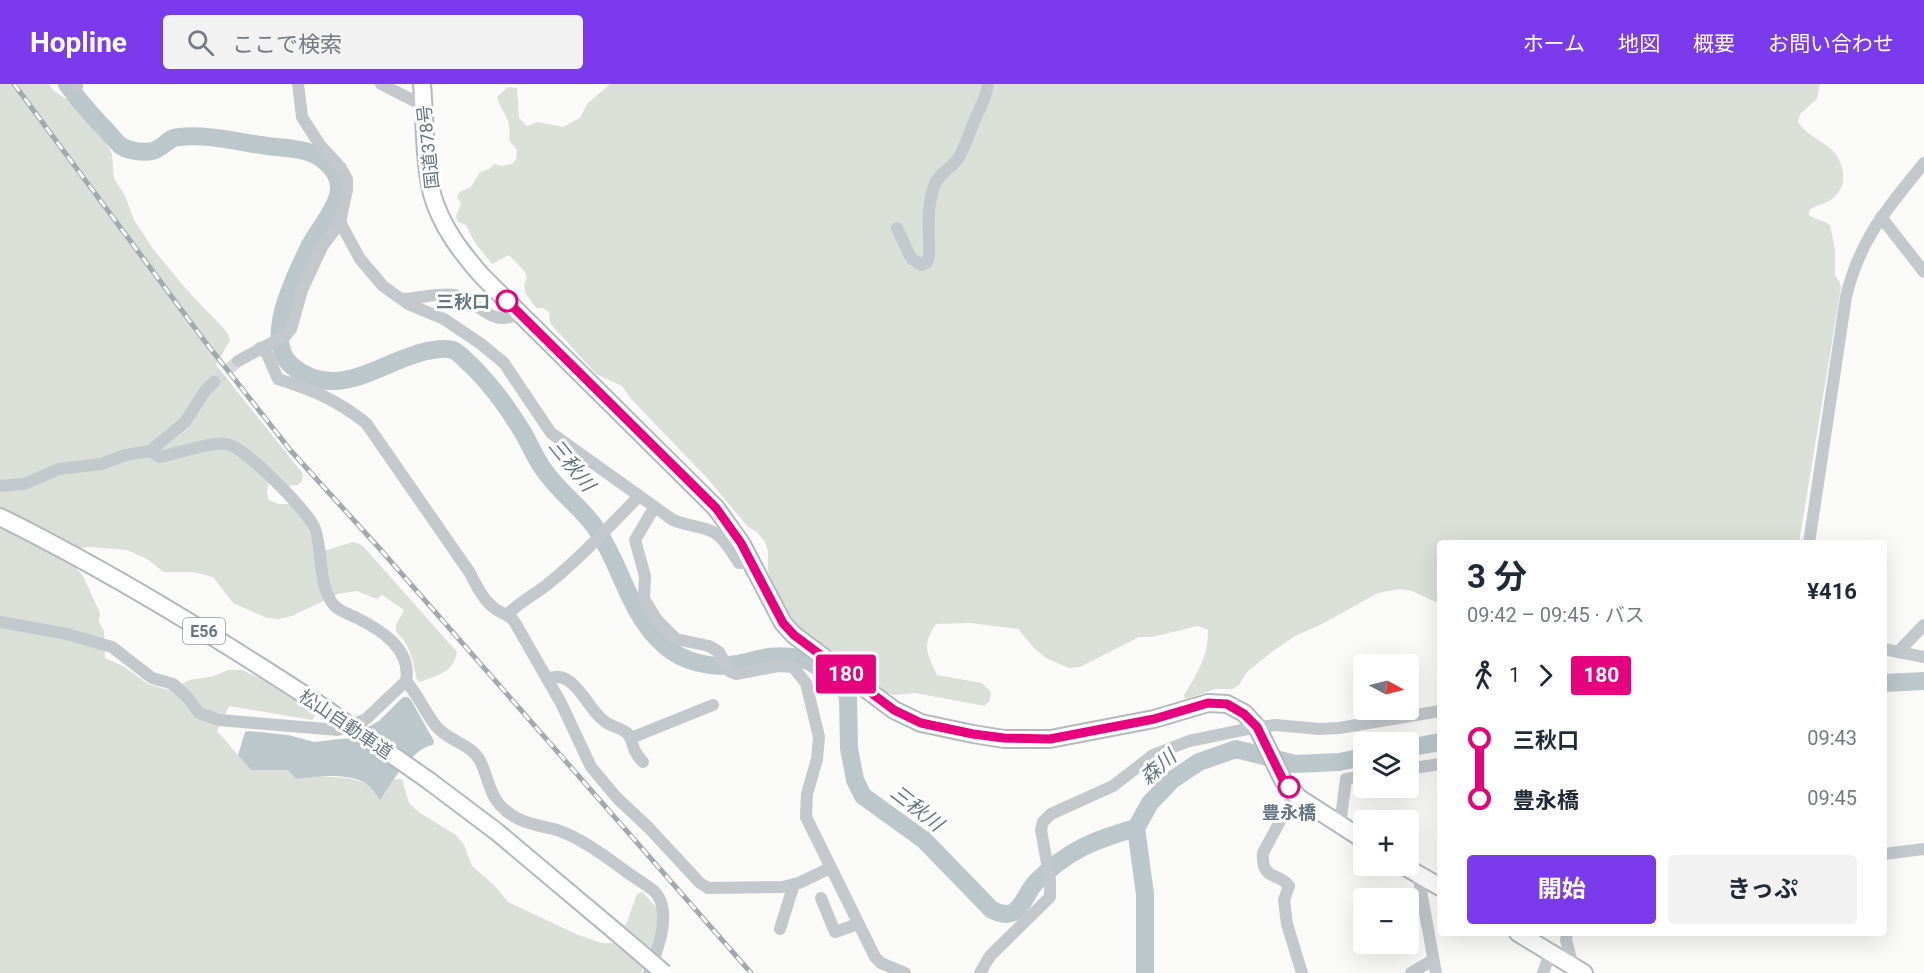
<!DOCTYPE html>
<html lang="ja">
<head>
<meta charset="utf-8">
<style>
  body { margin:0; font-family:Roboto,"Noto Sans JP",sans-serif; background:#f2f2f3; color:#1f2937; height:100vh; display:flex; flex-direction:column; font-size:22px; white-space:nowrap }
  * { box-sizing:border-box; margin:0 }
  p { font-size:20px; color:#747a83 }
  .icon { flex:none; width:33px; height:33px; fill:none; stroke:currentColor; stroke-width:2; stroke-linecap:round; stroke-linejoin:round }
  .map { position:relative; flex:1; overflow:hidden }
  .drawer { position:absolute; left:1437px; top:456px; width:450px; height:396px; display:flex; flex-direction:column; background:#fff; border-radius:6px; box-shadow:0 6px 24px #0002 }
  .drawer>* { flex:none }
  .badge { padding:0 12px; border-radius:4px; font-size:21px; line-height:39px }
  .needle { width:39px; rotate:97deg }
  .tools { position:absolute; left:1353px; top:570px; display:grid; gap:12px }
  .tools a { display:grid; place-items:center; width:66px; height:66px; border-radius:6px; background:#fff; box-shadow:0 6px 24px #0002; font-size:30px }
  .map>.badge { position:absolute; translate:-50% -50%; box-shadow:0 0 0 3px #fff }
  .legs { display:flex; align-items:center; gap:9px; height:66px; padding:0 30px; font-size:20px }
  .legs p { margin-inline-start:auto }
  .summary { display:flex; align-items:center; justify-content:space-between; height:102px; padding:0 30px }
  h1 { font-size:33px; font-weight:700; line-height:45px }
  .action { display:flex; gap:12px; margin-top:auto; padding:12px 30px }
  .action a { flex:1; height:69px; border-radius:6px; background:#7c3aed; color:#fff; font-size:24px; font-weight:700; line-height:69px; text-align:center }
  .action a+a { background:#f2f2f3; color:#1f2937 }
  ul { padding:0 30px; list-style:none }
  li { display:flex; align-items:center; gap:21px; height:60px; font-size:22px }
  li i { display:grid; place-items:center; width:9px; height:100%; margin:0 8px; background:currentColor }
  li i::after { content:''; width:15px; height:15px; margin:-8px; border:4px solid; border-radius:50%; background:#fff }
  li p { margin-inline-start:auto }
  li:first-child i { background:linear-gradient(#0000 50%,currentColor 0) }
  li:last-child i { background:linear-gradient(currentColor 50%,#0000 0) }
  header { display:flex; align-items:center; gap:36px; box-sizing:border-box; height:84px; padding:0 30px; background:#7c3aed; color:#fff }
  header strong { font-size:28px }
  nav { display:flex; gap:33px; margin-inline-start:auto; font-size:21px }
  .search { width:420px; height:54px; background:#f2f2f3; display:flex; align-items:center; gap:15px; box-sizing:border-box; padding:0 21px; border-radius:6px; color:#747a83; font-size:22px }
  .map>svg:first-child { display:block }
  .green { fill:#dadfd7 }
  .water { fill:#bbc7cb }
  .lines { fill:none; stroke-linecap:round; stroke-linejoin:round }
  .river { stroke:#bbc7cb; stroke-width:18 }
  .minor-tunnel { stroke:#d5d9db; stroke-width:12; stroke-dasharray:12 6; stroke-linecap:butt }
  .highway-casing { stroke:#b4b9bd; stroke-width:20 }
  .minor { stroke:#c3c8cc; stroke-width:12 }
  .highway { stroke:#fff; stroke-width:16 }
  .rail-casing { stroke:#a2aab0; stroke-width:5 }
  .rail { stroke:#fff; stroke-width:3; stroke-dasharray:9; stroke-linecap:butt }
  .highway-bridge-casing { stroke:#b4b9bd; stroke-width:20; stroke-linecap:butt }
  .highway-bridge { stroke:#fff; stroke-width:16 }
  .line-1-casing { stroke:#fff; stroke-width:14 }
  .line-1 { stroke:#e6007e; stroke-width:9 }
  .stop-1-dot { fill:#fff; stroke:#e6007e; stroke-width:3 }
  .labels { text-anchor:middle; dominant-baseline:central; stroke-width:6; stroke-linejoin:round; paint-order:stroke }
  .shield { fill:#fff; stroke:#939fa8; stroke-width:1.5 }
  .shield-label { font-size:16px; font-weight:bold; fill:#657683 }
  .street-label { font-size:18px; fill:#657683; stroke:#fff }
  .stop-label { font-size:18px; font-weight:bold; fill:#657683; stroke:#fff; text-anchor:end }
  .water-label { font-size:20px; font-style:italic; fill:#60757c; stroke:#fff }
</style>
</head>
<body>
<header>
<strong>Hopline</strong>
<div class="search"><svg class="icon" aria-label="search" viewBox="0 0 24 24"><circle cx="10" cy="10" r="6"/><path d="M15 15l6 6"/></svg>ここで検索</div>
<nav><a>ホーム</a><a>地図</a><a>概要</a><a>お問い合わせ</a></nav>
</header>
<div class="map">
<svg width="1924" height="889" viewBox="0 0 1924 889">
  <rect width="100%" height="100%" fill="#fafaf8"/>
  <!-- green -->
  <g class="green">
    <path d="M0 0H49L54 7 68 16 103 54 112 70 114 94 125 112 134 136 153 165 187 206 227 248 230 256 216 281 303 390 302 397 298 401 287 402 274 390C268 400 265 405 269 416L278 420H289L305 436 314 464 327 466 353 458 362 461 457 568C453 589 438 591 420 598L417 596C413 578 411 561 396 548V541L404 526 382 511 377 515 356 507 338 510 292 532 278 535 267 534 233 519 213 493 193 488H164L147 475 127 466 90 463 80 464 70 478 83 492 100 529 99 538 104 547 105 574 123 582 148 600 168 606 190 596 214 592 228 586H242L266 597 317 629 312 636 229 622 217 647 251 686H289L296 695 317 692 348 694 366 699 392 695H402L409 719 420 729 456 751 464 761 472 782 495 802 508 818 578 851 602 859H613L627 838 637 810 642 808 658 825C660 849 652 868 641 889H0Z"/>
    <path d="M610 0H1820L1817 15 1800 30 1798 38C1813 60 1839 58 1843 89 1844 95 1843 102 1839 107 1829 123 1817 118 1809 127V131C1816 136 1823 136 1830 141L1835 165V191L1839 197 1841 203 1799 459H1440V520L1412 507 1400 505 1378 509 1322 540 1295 552 1273 567 1247 588 1239 601 1233 605H1215L1189 614H1185L1184 611C1197 591 1209 570 1208 546L1198 542 1152 553H1139L1080 583 1069 584 1046 574 1034 564 1018 545 970 539 936 540C921 563 927 568 937 591L982 599 991 608 990 616 985 622 915 609 894 611 882 607 798 544 774 503 768 487V467L765 458 757 448 748 443 708 395 632 316 622 302 596 290 550 239 549 228 543 224H536L526 210 524 201 527 194 525 188 509 171 492 180 475 159 466 141 458 138 456 132 461 120 457 113 460 108 471 103 480 88 489 85 494 80 502 82 512 80 516 76 517 66 509 56C512 32 503 33 497 13L508 3 517 4 519 34 527 42 538 38 563 43 580 34 587 20Z"/>
  </g>
  <!-- water -->
  <path class="water" d="M403 613H408L411 616 434 657 433 661C415 662 389 701 380 716 376 710 370 701 364 698 344 689 317 692 296 695L288 686H251L238 671 245 648 248 647 288 651 314 658 349 654 379 637Z"/>
  <g class="lines">
    <!-- river -->
    <g class="river">
      <path d="M67 0C80 18 93 33 108 48 112 53 117 59 121 62 129 67 143 69 152 67 163 65 168 53 179 53 209 50 238 58 267 62 284 64 308 64 322 75 361 104 323 135 309 163 296 191 262 255 291 281 336 320 381 277 427 267 435 266 445 263 453 266 460 269 466 277 472 282 493 303 507 322 522 347 530 360 535 374 544 386 558 407 580 422 595 443 622 481 628 530 665 562 683 578 712 585 736 580 758 576 769 570 792 573 798 574 805 575 810 578 824 585 838 600 848 611L849 664 855 696 863 712 924 756 992 826C998 829 1008 832 1014 828 1024 821 1028 806 1036 798 1068 766 1094 756 1136 744"/>
      <polyline points="1884,599 1924,597"/>
      <polyline points="1408,664 1440,658"/>
      <polyline points="1145,889 1145,810 1136,744 1150,719 1172,696 1199,678 1236,665 1295,680 1339,678 1364,673"/>
    </g>
    <!-- minor-tunnel -->
    <polyline class="minor-tunnel" points="214,298 238,277"/>
    <!-- highway casing -->
    <g class="highway-casing">
      <g id="highway">
        <path d="M422 0C425 34 424 77 432 110 441 142 461 168 482 192L716 424 741 459 783 539 794 551 894 626 921 639 973 650 1004 655H1050L1154 635 1208 619 1227 620 1244 629 1257 643 1283 696 1299 714 1364 756"/>
        <path d="M0 433C111 488 216 553 320 621"/>
        <polyline points="428,696 497,748 616,848"/>
        <polyline points="1404,782 1440,803"/>
        <polyline points="1518,849 1584,889"/>
      </g>
    </g>
    <!-- minor -->
    <g class="minor">
      <polyline points="76,0 77,2"/>
      <polyline points="381,0 424,22"/>
      <polyline points="1881,133 1924,188"/>
      <path d="M340 138 360 175 383 202 408 220 444 235 481 260 504 279 551 349 673 436C686 442 703 442 715 449 725 455 732 469 739 479L752 478"/>
      <path d="M897 144 908 168 912 175 922 181 927 178 929 173C930 146 925 126 935 100 939 89 950 85 957 76 964 67 967 54 972 43 977 27 986 17 988 0"/>
      <path d="M402 215C417 215 441 208 455 211 481 217 488 244 519 230"/>
      <path d="M260 264 267 270 278 295C315 307 335 315 366 339L470 489C476 501 484 518 497 526 503 530 508 530 514 537L561 619 591 683 617 714 648 743 700 799 708 804 782 803 799 799 830 784"/>
      <polyline points="238,277 286,251 291,245 302,206 322,163 340,138 347,106 347,95 341,84 320,61 302,33 298,0"/>
      <polyline points="0,402 24,400 59,385 101,380 126,371 150,367 185,338 205,307 214,298"/>
      <polyline points="654,424 635,456 645,492 644,515 657,536 676,555 709,562 719,568 729,587 736,590 778,582 793,583 806,599 819,653 817,675 807,710 806,733 875,873 881,879 905,889"/>
      <path d="M1809 459 1846 213C1860 154 1887 125 1924 79"/>
      <path d="M508 530C521 517 534 511 548 500 580 474 609 443 638 413"/>
      <path d="M0 538 67 550 112 563 152 594 173 600 188 614 199 629 219 636 338 646 366 635 406 597C412 565 381 546 357 534 349 530 338 527 333 520 318 500 323 469 315 445 308 427 246 364 227 360 214 357 175 370 160 373L150 367"/>
      <polyline points="1884,565 1924,573"/>
      <polyline points="1898,568 1924,541"/>
      <path d="M548 595C573 583 587 624 603 636 610 643 621 643 628 650 632 655 632 661 635 667 637 671 640 675 643 678"/>
      <path d="M406 597C418 611 425 628 436 642 448 657 469 659 479 675 488 690 488 708 500 721 516 739 535 740 557 746 582 754 610 776 631 791 638 796 647 801 654 807 658 811 661 817 662 822 667 843 656 869 649 889"/>
      <polyline points="631,654 713,621"/>
      <polyline points="1408,685 1440,680"/>
      <path d="M1295 709 1263 769C1261 798 1280 788 1289 802L1284 816 1287 840 1302 889"/>
      <polyline points="1340,741 1346,695 1364,692"/>
      <polyline points="1884,770 1924,765"/>
      <polyline points="1418,790 1436,889"/>
      <polyline points="821,814 835,848 858,840"/>
      <polyline points="780,845 794,800"/>
      <polyline points="1567,849 1566,856 1573,882"/>
      <polyline points="980,889 990,872 1050,813 1050,796 1041,746 1043,738 1051,730 1113,702 1153,671 1189,657 1257,643 1276,641 1319,645 1339,644 1440,627"/>
      <polyline points="1411,889 1433,876"/>
      <polyline points="1543,889 1550,869"/>
    </g>
    <!-- highway -->
    <use href="#highway" class="highway"/>
    <!-- rail casing -->
    <g class="rail-casing">
      <polyline id="rail" points="14,0 203,255 291,367 380,465 751,889"/>
    </g>
    <!-- rail -->
    <use href="#rail" class="rail"/>
    <!-- highway-bridge casing -->
    <g class="highway-bridge-casing">
      <g id="highway-bridge">
        <polyline points="320,621 428,696"/>
        <polyline points="616,848 664,889"/>
      </g>
    </g>
    <!-- highway-bridge -->
    <use href="#highway-bridge" class="highway-bridge"/>
  </g>
  <g class="lines">
    <!-- line-1 casing -->
    <g class="line-1-casing">
      <polyline id="line-1" points="507,217 716,424 741,459 783,539 794,551 894,626 921,639 973,650 1004,654 1050,655 1154,635 1208,619 1227,620 1244,630 1257,643 1283,696 1289,703"/>
    </g>
    <!-- line-1 -->
    <use href="#line-1" class="line-1"/>
  </g>
  <!-- markers -->
  <g class="stop-1-dot">
    <circle cx="507" cy="217" r="10"/>
    <circle cx="1289" cy="703" r="10"/>
  </g>
  <g class="labels">
    <!-- shield labels -->
    <rect class="shield" x="183" y="534" width="42" height="26" rx="4.5"/>
    <g class="shield-label">
      <text x="204" y="547">E56</text>
    </g>
    <!-- street labels -->
    <g class="street-label">
      <text transform="translate(428 63) rotate(-96)">国道378号</text>
      <text transform="translate(346 640) rotate(34)">松山自動車道</text>
    </g>
    <!-- stop labels -->
    <g class="stop-label">
      <text x="490" y="217">三秋口</text>
      <text x="1289" y="728" text-anchor="middle">豊永橋</text>
    </g>
    <!-- water labels -->
    <g class="water-label">
      <text transform="translate(572 381) rotate(51)">三秋川</text>
      <text transform="translate(1158 683) rotate(-41)">森川</text>
      <text transform="translate(917 724) rotate(38)">三秋川</text>
    </g>
  </g>
</svg>
<div class="tools">
<a><svg class="needle" viewBox="-14 -14 28 28"><path d="M0-13l5 13h-10z" fill="#e53935"/><path d="M0 13l5-13h-10z" fill="#747a83"/></svg></a>
<a><svg class="icon" aria-label="layers" viewBox="0 0 24 24"><path d="M12 4l9 5-9 5-9-5zM3 14l9 5 9-5"/></svg></a>
<a>+</a>
<a>−</a>
</div>
<b class="badge" style="left:846px;top:590px;background:#e6007e;color:#fff">180</b>
<section class="drawer">
<div class="summary"><div><h1>3 分</h1><p>09:42 – 09:45 · バス</p></div><b>¥416</b></div>
<div class="legs"><svg class="icon" aria-label="walk" viewBox="0 0 24 24"><circle cx="13" cy="4" r="2"/><path d="M13 8l-2 6 4 7M11 14l-3 7M7 12l3-4h3l4 4"/></svg>1<svg class="icon" aria-label="forward" viewBox="0 0 24 24"><path d="M9 5l7 7-7 7"/></svg><b class="badge" style="background:#e6007e;color:#fff">180</b></div>
<ul>
<li><i style="color:#e6007e"></i><b>三秋口</b><p>09:43</p></li>
<li><i style="color:#e6007e"></i><b>豊永橋</b><p>09:45</p></li>
</ul>
<div class="action"><a>開始</a><a>きっぷ</a></div>
</section>
</div>
</body>
</html>
